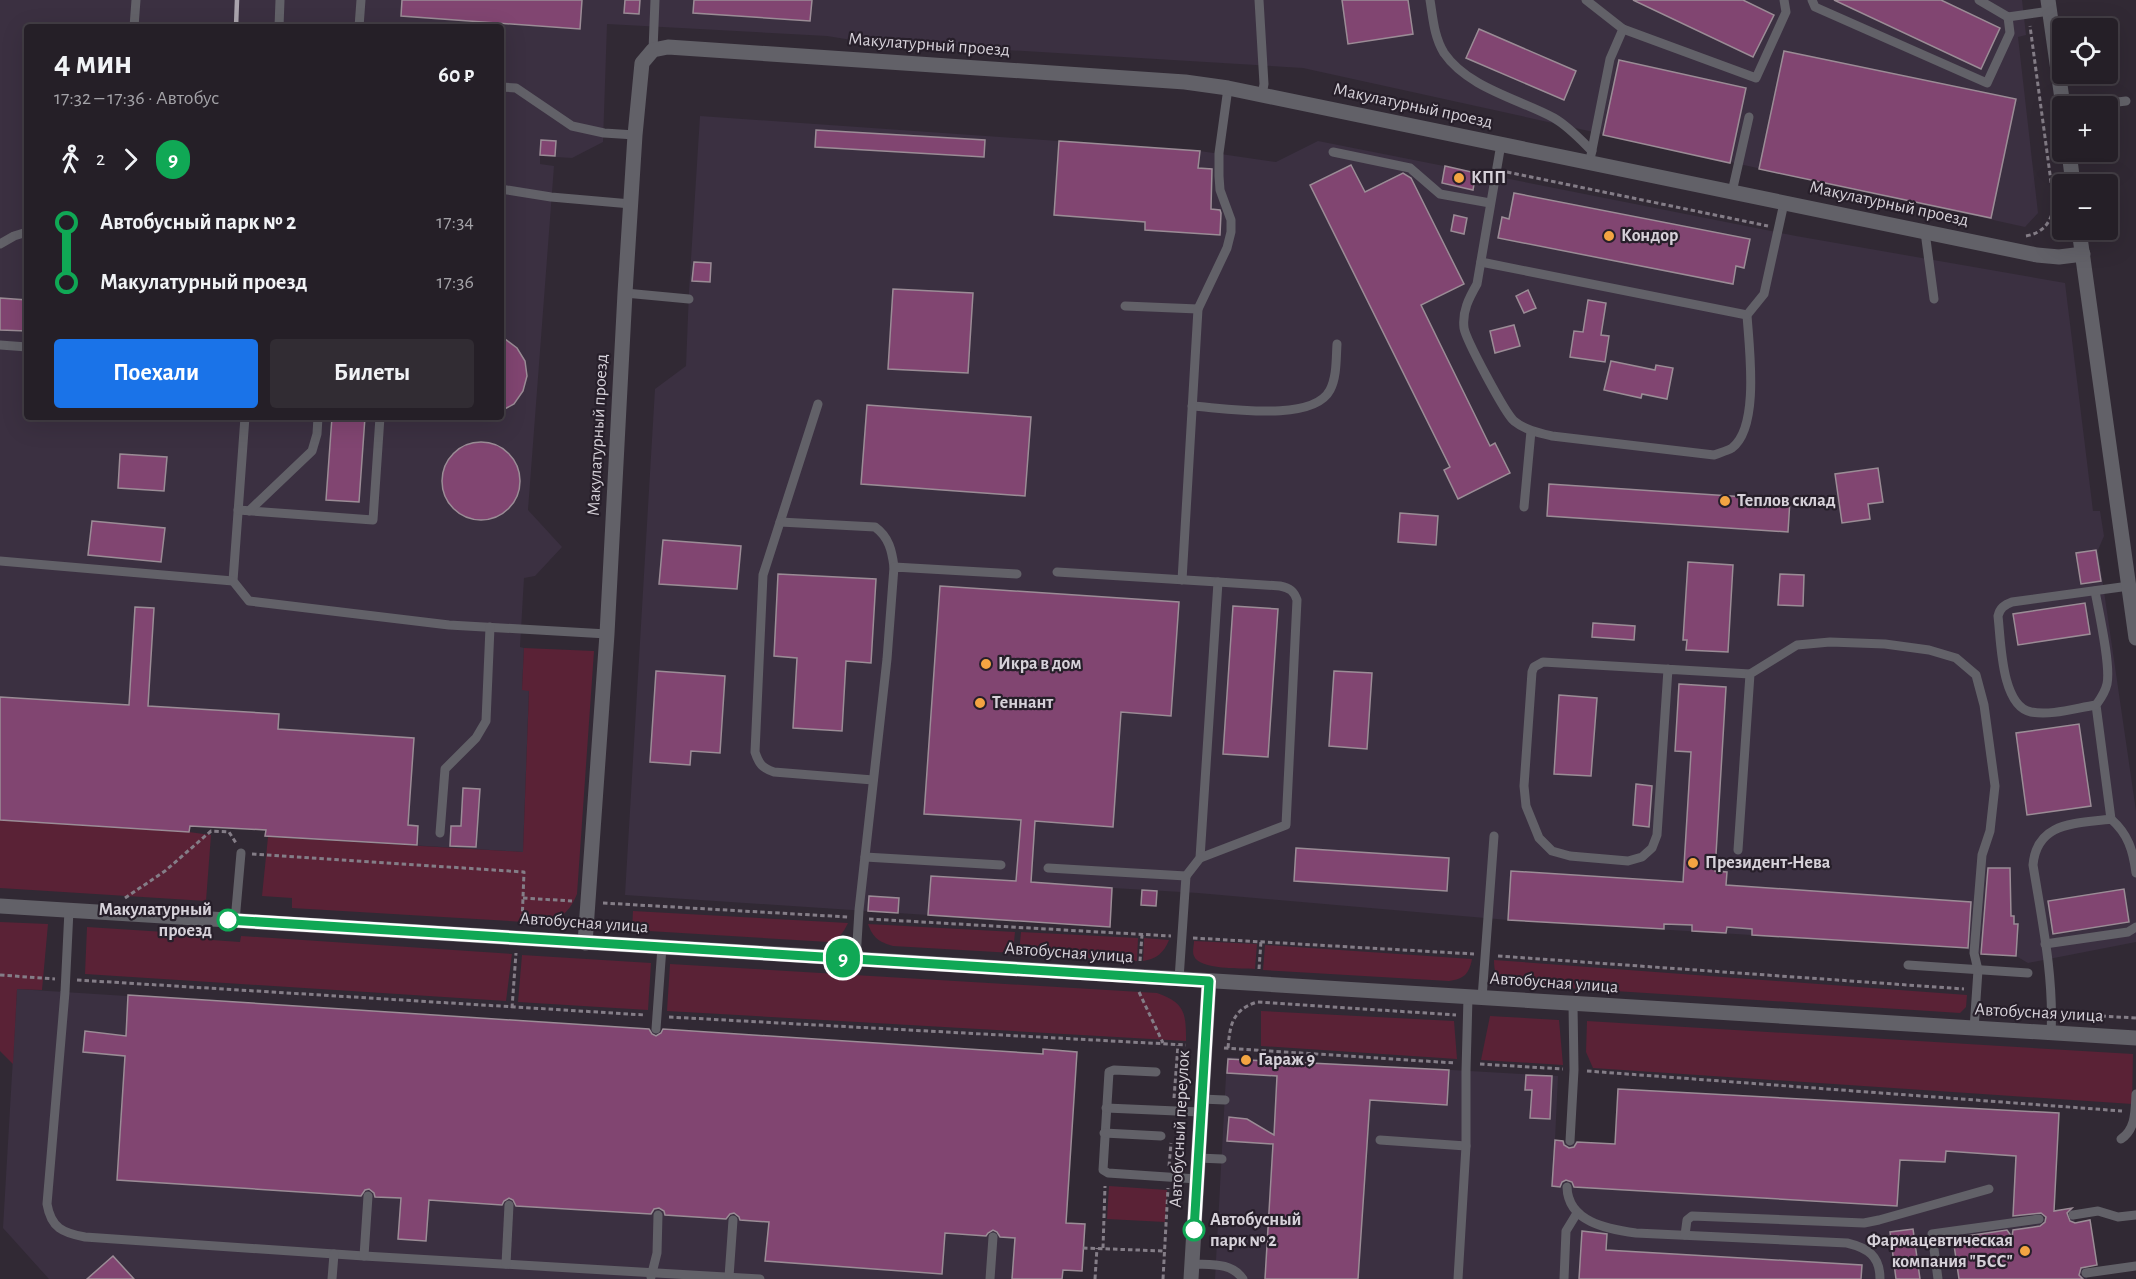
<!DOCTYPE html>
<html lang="ru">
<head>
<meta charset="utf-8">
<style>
  body { margin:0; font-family:"Alegreya Sans",sans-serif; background:#312c33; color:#f1f3f6; height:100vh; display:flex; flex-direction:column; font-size:22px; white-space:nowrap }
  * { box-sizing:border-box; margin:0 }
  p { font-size:20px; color:#a3a2a7 }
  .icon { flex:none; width:33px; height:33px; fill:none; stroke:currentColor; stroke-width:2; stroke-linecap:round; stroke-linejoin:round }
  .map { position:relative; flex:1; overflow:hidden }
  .sheet { position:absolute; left:24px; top:24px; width:480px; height:396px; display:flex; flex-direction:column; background:#251f27; border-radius:6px; box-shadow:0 6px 24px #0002,0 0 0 2px #423d44 }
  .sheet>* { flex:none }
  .badge { padding:0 12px; border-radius:20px; font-size:21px; line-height:39px }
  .fabs { position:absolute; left:2052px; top:18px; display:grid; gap:12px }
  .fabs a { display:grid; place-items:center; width:66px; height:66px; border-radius:6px; background:#251f27; box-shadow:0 6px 24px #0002,0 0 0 2px #423d44; font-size:30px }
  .map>.badge { position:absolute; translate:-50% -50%; box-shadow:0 0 0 3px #fff }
  .legs { display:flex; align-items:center; gap:9px; height:66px; padding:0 30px; font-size:20px }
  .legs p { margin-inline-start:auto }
  .headline { display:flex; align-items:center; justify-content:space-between; height:102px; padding:0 30px }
  h1 { font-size:33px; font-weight:700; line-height:45px }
  .action { display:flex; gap:12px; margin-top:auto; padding:12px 30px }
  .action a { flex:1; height:69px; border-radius:6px; background:#1a73e8; color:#fff; font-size:24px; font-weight:700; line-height:69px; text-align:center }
  .action a+a { background:#312c33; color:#f1f3f6 }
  ul { padding:0 30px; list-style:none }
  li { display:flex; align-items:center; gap:21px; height:60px; font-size:22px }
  li i { display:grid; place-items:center; width:9px; height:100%; margin:0 8px; background:currentColor }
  li i::after { content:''; width:15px; height:15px; margin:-8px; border:4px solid; border-radius:50%; background:#251f27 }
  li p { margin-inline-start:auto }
  li:first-child i { background:linear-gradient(#0000 50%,currentColor 0) }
  li:last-child i { background:linear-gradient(currentColor 50%,#0000 0) }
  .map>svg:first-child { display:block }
  .built { fill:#3b3041; fill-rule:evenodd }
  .green { fill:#5a2236 }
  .building { fill:#814571; stroke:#9b8c96; stroke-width:1.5 }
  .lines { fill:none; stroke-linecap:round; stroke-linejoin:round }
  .path { stroke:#847d87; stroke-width:3; stroke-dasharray:4.5 3; stroke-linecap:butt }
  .service { stroke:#626168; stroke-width:9 }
  .minor { stroke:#626168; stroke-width:15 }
  .tertiary { stroke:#626168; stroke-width:15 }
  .rail { stroke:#aaa4ad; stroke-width:4.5 }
  .line-1-casing { stroke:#fff; stroke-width:14 }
  .line-1 { stroke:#10a855; stroke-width:9 }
  .poi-dot { fill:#f3a442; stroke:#271f2a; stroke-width:2 }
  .stop-1-dot { fill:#fff; stroke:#10a855; stroke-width:3 }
  .labels { text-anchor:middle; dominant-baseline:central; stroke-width:4.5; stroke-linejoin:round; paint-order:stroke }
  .street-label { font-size:18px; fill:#d6d1d9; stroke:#271f2a }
  .poi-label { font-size:18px; font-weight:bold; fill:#d6d1d9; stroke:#271f2a; text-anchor:start }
  .stop-label { font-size:18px; font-weight:bold; fill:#d6d1d9; stroke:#271f2a; text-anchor:end }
</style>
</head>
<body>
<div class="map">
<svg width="2136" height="1279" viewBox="0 0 2136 1279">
  <rect width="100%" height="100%" fill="#312934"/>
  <!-- built -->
  <g class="built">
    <path d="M0 0H2022L2026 35 2018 37 2038 213 2025 227 1303 68 858 41 827 36 607 24 603 142 572 158 540 156V164L554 166 528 510 562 547 535 576 524 578 520 647 524 648 522 690H529L523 852 265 836V830L190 826 189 832 0 818ZM27 27H501V417H27Z"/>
    <polygon points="700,116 1200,151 1276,162 1318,141 1796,236 2065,283 2093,511 2100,511 2104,536 2098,550 2136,811 2136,942 2028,963 2016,956 1974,953 1965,948 1508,920 1198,893 1113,888 1110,927 625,895 655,389 686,366 689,291"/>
    <polygon points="17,989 1043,1054 1043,1049 1077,1052 1066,1223 1085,1224 1063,1270 1062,1279 49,1279 3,1228"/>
    <polygon points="1227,1057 1558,1076 1555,1140 1615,1144 1618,1089 2059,1113 2054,1210 2072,1208 2075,1223 2090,1220 2097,1265 2086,1267 2087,1279 1215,1279"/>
  </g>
  <!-- green -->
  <g class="green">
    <path d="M524 648 594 651 577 894C570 911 561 920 542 923L292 908V898L262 896 268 837 523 852 529 691 522 690Z"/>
    <polygon points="0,820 189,832 211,835 206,901 0,888"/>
    <path d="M633 911 848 923C843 933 840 938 829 942L632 930Z"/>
    <polygon points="0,922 48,924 42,990 17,989 13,1064 0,1051"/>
    <path d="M868 924 1015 932 1013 953 893 946C879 942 873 938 868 924Z"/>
    <polygon points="87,927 212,935 212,940 240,942 241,936 512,954 506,1001 85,974"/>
    <polygon points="1021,932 1138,938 1137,961 1019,954"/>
    <path d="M1144 938 1169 940C1164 953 1156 959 1143 961Z"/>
    <path d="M1194 941 1257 944 1255 969C1242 968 1199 970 1194 956 1192 951 1194 946 1194 941Z"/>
    <path d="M1265 945 1472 959C1469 974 1464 979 1449 981L1263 970Z"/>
    <polygon points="522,955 651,963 648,1010 518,1002"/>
    <path d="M1494 960 1967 995 1966 1007 1960 1013 1506 984C1496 977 1494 972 1494 960Z"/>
    <path d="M670 964 1157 993C1185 1003 1186 1013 1186 1041L667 1011Z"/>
    <polygon points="1261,1011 1454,1021 1457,1059 1261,1046"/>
    <polygon points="1490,1016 1559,1020 1563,1065 1481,1060"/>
    <polygon points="1587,1021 2133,1054 2132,1104 1593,1068 1586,1052"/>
    <polygon points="1109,1186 1167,1190 1165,1222 1107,1219"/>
  </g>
  <!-- building -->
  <g class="building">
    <polygon points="402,0 582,0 580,29 401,16"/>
    <polygon points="625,0 640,0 639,14 624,13"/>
    <polygon points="694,0 812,0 810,21 693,13"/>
    <polygon points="1342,0 1408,0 1413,34 1348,44"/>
    <polygon points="1633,0 1743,0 1774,15 1753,57"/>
    <polygon points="1834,0 1941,0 2000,28 1981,69"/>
    <polygon points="1479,29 1576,71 1564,100 1466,58"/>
    <polygon points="1784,51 2016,99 1991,218 1759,169"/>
    <polygon points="1619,60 1746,88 1730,163 1603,135"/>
    <polygon points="816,130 985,140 984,157 815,147"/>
    <polygon points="541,140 556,141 555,156 540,155"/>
    <polygon points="1059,141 1200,151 1198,168 1212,169 1211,209 1220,210 1221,213 1220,235 1145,230 1145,222 1054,215"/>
    <polygon points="1351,165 1365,192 1403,173 1411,178 1464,284 1421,305 1490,446 1495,443 1510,473 1458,499 1444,470 1450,467 1310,185"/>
    <polygon points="1445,166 1476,173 1473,190 1442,183"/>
    <polygon points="1514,193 1750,239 1744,268 1736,266 1733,284 1498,238 1502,217 1509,219"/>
    <polygon points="1454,215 1467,218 1464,234 1451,231"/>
    <polygon points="694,262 711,263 710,282 692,281"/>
    <polygon points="893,289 973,293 968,373 888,369"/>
    <polygon points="1528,290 1536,308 1524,313 1516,296"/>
    <polygon points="0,298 27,300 27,331 0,330"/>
    <polygon points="1588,300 1606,303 1601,335 1609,336 1605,362 1570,357 1574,331 1583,332"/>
    <polygon points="1514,325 1520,346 1495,353 1490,331"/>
    <polygon points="501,336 517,348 525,361 527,376 523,391 514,404 501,411"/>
    <polygon points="1611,361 1655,370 1656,365 1673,368 1667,399 1642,394 1641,398 1604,390"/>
    <polygon points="867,405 1031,417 1025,496 861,484"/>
    <polygon points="332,417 365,417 359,502 326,500"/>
    <circle cx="481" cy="481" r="39"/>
    <polygon points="120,454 167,457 164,491 118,488"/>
    <polygon points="1878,468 1883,502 1868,504 1870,519 1842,523 1835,474"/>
    <polygon points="1549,484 1790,500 1788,532 1547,516"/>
    <polygon points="1400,513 1438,516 1436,545 1398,542"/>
    <polygon points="92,521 165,528 161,562 88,555"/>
    <polygon points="663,540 741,546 737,589 659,584"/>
    <polygon points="2096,550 2101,581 2081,584 2076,553"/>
    <polygon points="1688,562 1733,565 1728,652 1686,650 1687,640 1683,640"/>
    <polygon points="778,574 876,579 871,663 846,661 842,731 793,728 797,658 774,656"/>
    <polygon points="1780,574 1804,575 1803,606 1778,605"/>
    <polygon points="940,586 1179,602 1171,716 1121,712 1113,827 1035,821 1031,882 1112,888 1110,927 928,915 931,876 1016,881 1021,820 924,814"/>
    <polygon points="2085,603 2090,634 2018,645 2013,614"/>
    <polygon points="1233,606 1278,609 1268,757 1223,754"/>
    <polygon points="135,607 154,608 148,706 279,714 278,729 414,738 408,825 418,826 417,845 265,836 266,830 190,826 189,832 0,820 0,697 129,705"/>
    <polygon points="1593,623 1635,626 1634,640 1592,637"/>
    <polygon points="656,671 725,676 720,753 691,751 690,765 650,762"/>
    <polygon points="1334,671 1372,673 1367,749 1329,746"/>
    <polygon points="1679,684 1726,687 1715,871 1727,872 1726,885 1971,902 1968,948 1752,935 1752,929 1727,927 1726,933 1692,931 1692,925 1664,924 1664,929 1508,920 1511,871 1683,882 1691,752 1675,751"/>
    <polygon points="1559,695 1597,698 1591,776 1554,774"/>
    <polygon points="2079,724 2091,806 2027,815 2016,733"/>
    <polygon points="1636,784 1652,786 1649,827 1633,825"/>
    <polygon points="463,788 480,789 476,847 450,846 451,826 461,826"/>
    <polygon points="1296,848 1449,858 1447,891 1294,881"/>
    <polygon points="1988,868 2010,868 2011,916 2014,916 2014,924 2018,924 2016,956 1981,954"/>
    <polygon points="2124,889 2129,922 2053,934 2048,901"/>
    <polygon points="1142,890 1157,891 1156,906 1141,905"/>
    <polygon points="869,896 899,898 898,913 868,911"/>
    <polygon points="128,995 649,1029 652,1034 656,1036 661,1033 663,1029 1043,1054 1043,1049 1077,1052 1066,1223 1085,1224 1082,1271 1063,1270 1062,1279 1012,1279 1015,1238 1000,1237 997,1232 993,1230 988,1233 986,1236 945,1233 942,1274 765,1261 769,1222 740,1220 739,1217 734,1213 730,1214 726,1219 665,1215 664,1211 659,1208 654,1209 651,1214 516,1206 513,1200 509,1198 504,1201 502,1205 429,1200 426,1241 398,1239 401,1198 375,1197 374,1193 369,1189 365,1190 361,1196 117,1180 125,1056 83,1052 85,1031 126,1036"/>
    <polygon points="1228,1059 1449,1070 1447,1105 1370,1100 1358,1279 1265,1279 1273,1144 1227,1141 1229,1117 1247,1119 1274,1135 1277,1076 1227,1073"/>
    <polygon points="1526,1075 1552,1076 1550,1119 1530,1118 1532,1090 1525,1090"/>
    <polygon points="1618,1089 2059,1113 2054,1211 2072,1208 2067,1213 2070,1221 2075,1223 2090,1220 2097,1265 2081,1268 2079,1275 2083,1279 1959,1279 1953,1238 2007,1230 2012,1237 2013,1230 2040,1226 2045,1222 2046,1217 2041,1213 2013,1216 2016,1156 1946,1151 1945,1162 1900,1160 1897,1206 1574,1187 1572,1182 1566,1180 1562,1182 1560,1187 1552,1186 1555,1140 1563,1141 1564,1145 1569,1148 1574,1147 1577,1142 1615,1144"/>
    <polygon points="1913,1229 1920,1279 1896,1279 1890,1232"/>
    <polygon points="1582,1231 1607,1234 1606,1250 1862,1265 1861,1279 1579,1279"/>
    <polygon points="113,1256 134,1279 87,1279"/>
  </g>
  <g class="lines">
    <!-- path -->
    <g class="path">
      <polyline points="1507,172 1768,226"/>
      <path d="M2026 236C2043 233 2052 222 2054 204L2030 26"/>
      <polyline points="252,854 524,872 522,923"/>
      <polyline points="125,898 165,871 211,831 229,832 236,843"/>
      <polyline points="523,898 572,901"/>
      <polyline points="603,903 848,917"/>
      <polyline points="869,919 1171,936"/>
      <polyline points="1193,938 1474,954"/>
      <polyline points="1498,956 1964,989"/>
      <polyline points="1140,961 1142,935"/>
      <polyline points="1259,969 1261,941"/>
      <polyline points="0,975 55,979"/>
      <polyline points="77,980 645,1015"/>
      <polyline points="1139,992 1163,1043"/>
      <polyline points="512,1008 516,953"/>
      <polyline points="1986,1009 2039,1013"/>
      <polyline points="2064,1014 2136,1018"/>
      <polyline points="669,1017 1186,1045"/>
      <polyline points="1224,1048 1455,1063"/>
      <path d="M1228 1048C1230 1025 1232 1010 1257 1002L1456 1015"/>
      <polyline points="1480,1064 1563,1069"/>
      <polyline points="1587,1071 2122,1111"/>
      <polyline points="1174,1098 1178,1045"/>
      <polyline points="1169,1166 1171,1143"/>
      <polyline points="1083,1248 1164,1251"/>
      <polyline points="1103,1248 1105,1186"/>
      <polyline points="1095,1279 1097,1248"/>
      <polyline points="1163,1279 1168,1188"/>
    </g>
    <!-- service -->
    <g class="service">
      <polyline points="1259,0 1264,84 1262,95"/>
      <path d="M1430 0C1433 18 1434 37 1444 53 1468 88 1519 99 1554 118 1568 126 1580 139 1592 151"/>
      <polyline points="1586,0 1623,29 1756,78 1786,12 1784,0"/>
      <polyline points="1812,0 1815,7 1987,83 2010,33 2008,17"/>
      <polyline points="1979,0 2008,17 2050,11"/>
      <polyline points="134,27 136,0"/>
      <polyline points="279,27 280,0"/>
      <polyline points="359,27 361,0"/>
      <polyline points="653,50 655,0"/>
      <polyline points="501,87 516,88 572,126 604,133 635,135"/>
      <polyline points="2085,106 2126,101"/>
      <path d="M1501 144 1477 284C1469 298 1462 311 1464 328 1466 340 1505 413 1514 421 1525 430 1539 433 1552 436L1714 455C1719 453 1727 451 1732 448 1760 427 1749 347 1747 315L1764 294 1784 203"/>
      <polyline points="1333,152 1410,168 1440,194 1490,203"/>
      <polyline points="1591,155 1610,59 1623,29"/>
      <polyline points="501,189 551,197 631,204"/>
      <polyline points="1732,192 1749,117"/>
      <polyline points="1925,232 1934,299"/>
      <polyline points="0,244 14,236 27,232"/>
      <polyline points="1481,262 1747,315"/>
      <polyline points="625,293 689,299"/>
      <polyline points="1125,306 1198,309"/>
      <polyline points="0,345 27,347"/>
      <path d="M818 404 763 575 755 752C759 764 762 768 774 772L873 780"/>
      <path d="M1192 406C1225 408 1313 423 1330 390 1337 377 1336 358 1337 344"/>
      <polyline points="245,417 233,581 249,601 449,625 607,634"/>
      <polyline points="1524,507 1531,431"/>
      <polyline points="238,510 373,520 380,417"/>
      <polyline points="249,511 312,451 317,434 318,417"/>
      <path d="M780 522 875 527C889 537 892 551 894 567"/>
      <polyline points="0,561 233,581"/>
      <polyline points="1057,572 1218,582 1200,858 1186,876"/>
      <polyline points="1182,580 1198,309 1227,248 1231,232 1231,220 1220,190 1219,176 1219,153 1228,88"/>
      <path d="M2095 591C2099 613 2111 665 2107 684 2105 693 2101 698 2096 705L2111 819"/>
      <polyline points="1668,669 1657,835 1652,848 1642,857 1628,861 1570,856 1552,851 1539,838 1526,806 1524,786 1532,672 1534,667 1543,662 1750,674"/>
      <path d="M2096 705C2076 708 2051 716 2031 712 2001 706 2001 641 1998 616 2000 608 2004 605 2012 602L2129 586"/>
      <polyline points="440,833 445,769 476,738 486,721 490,627"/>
      <polyline points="1738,850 1750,674 1797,645 1830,642 1885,644 1929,650 1956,658 1976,675 1984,705 1995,786 1990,831 1982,855 1974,953 1978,970 1974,1029"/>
      <polyline points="865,857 1001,865"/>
      <path d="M1200 858 1286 825 1297 600C1294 591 1290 588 1280 586L1218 582"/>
      <polyline points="1048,868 1186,876 1179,979"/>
      <path d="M69 910 65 992 47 1204C51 1228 63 1233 85 1237L364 1256 760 1279"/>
      <polyline points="235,921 241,853"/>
      <polyline points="2045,944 2128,932 2136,927"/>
      <polyline points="856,959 859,910 887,659 894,567 1017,574"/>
      <polyline points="1908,965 2028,973"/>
      <polyline points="1482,998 1494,836"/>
      <polyline points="656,1029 662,947"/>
      <path d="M2051 1033C2054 977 2042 921 2033 865 2037 821 2076 824 2111 819 2128 834 2133 850 2136 873"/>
      <polyline points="1156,1072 1114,1070 1109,1072 1103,1170 1108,1173 1197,1179"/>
      <polyline points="1201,1099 1225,1100"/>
      <polyline points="1106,1108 1200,1112"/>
      <polyline points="1104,1133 1161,1136"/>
      <path d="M2121 1139C2136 1129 2135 1111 2136 1094"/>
      <polyline points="1380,1140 1466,1146"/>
      <polyline points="1570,1141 1574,1070 1573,1004"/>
      <polyline points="1198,1158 1222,1159"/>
      <path d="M1567 1187C1568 1222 1607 1229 1636 1233L1847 1243C1868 1248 1880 1256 1880 1279"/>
      <polyline points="2073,1215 2098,1211 2118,1217 2136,1215"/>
      <polyline points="1685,1235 1687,1220 1692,1216 1864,1223 1879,1220 1989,1189"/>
      <polyline points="364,1256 368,1196"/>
      <polyline points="506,1264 509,1205"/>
      <path d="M1193 1264C1211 1265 1231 1262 1243 1279"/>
      <polyline points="2086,1273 2136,1266"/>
      <polyline points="651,1277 657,1253 658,1215"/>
      <polyline points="729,1277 733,1220"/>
      <polyline points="332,1279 334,1254"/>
      <polyline points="990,1279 993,1237"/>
      <polyline points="1458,1279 1466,1146 1466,1071 1468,997"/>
      <polyline points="1564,1279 1566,1231 1577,1213"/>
      <polyline points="1938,1279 1932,1234 2039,1219"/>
    </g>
    <!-- minor -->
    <g class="minor">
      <polyline points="2048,0 2063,106"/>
      <polyline points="2069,152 2073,184"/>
      <polyline points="2079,230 2136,638"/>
      <polyline points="585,943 607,634 625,293 635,135 642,63 653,50 668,47 1185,82 1228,88 2037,255 2059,257 2083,254"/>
      <polyline points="1191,1279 1209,981"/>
    </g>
    <!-- tertiary -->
    <polyline class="tertiary" points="0,906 2136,1038"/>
    <!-- rail -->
    <polyline class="rail" points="236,27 237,0"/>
  </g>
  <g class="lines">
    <!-- line-1 casing -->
    <g class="line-1-casing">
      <polyline id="line-1" points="228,920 1209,981 1194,1230"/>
    </g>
    <!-- line-1 -->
    <use href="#line-1" class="line-1"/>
  </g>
  <!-- markers -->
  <g class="poi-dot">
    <circle cx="1459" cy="178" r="6"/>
    <circle cx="1609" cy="236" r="6"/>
    <circle cx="1725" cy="501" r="6"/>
    <circle cx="986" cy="664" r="6"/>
    <circle cx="980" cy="703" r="6"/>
    <circle cx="1693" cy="863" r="6"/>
    <circle cx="1246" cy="1060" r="6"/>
    <circle cx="2025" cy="1251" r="6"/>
  </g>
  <g class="stop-1-dot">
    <circle cx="228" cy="920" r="10"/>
    <circle cx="1194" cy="1230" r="10"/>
  </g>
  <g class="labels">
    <!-- street labels -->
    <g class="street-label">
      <text transform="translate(929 45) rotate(4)">Макулатурный проезд</text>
      <text transform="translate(1413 106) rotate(12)">Макулатурный проезд</text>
      <text transform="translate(1889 204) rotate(12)">Макулатурный проезд</text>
      <text transform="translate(598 435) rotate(-87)">Макулатурный проезд</text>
      <text transform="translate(584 923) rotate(4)">Автобусная улица</text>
      <text transform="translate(1069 953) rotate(4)">Автобусная улица</text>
      <text transform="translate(1554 983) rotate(4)">Автобусная улица</text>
      <text transform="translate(2039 1013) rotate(3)">Автобусная улица</text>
      <text transform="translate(1180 1129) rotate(-87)">Автобусный переулок</text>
    </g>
    <!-- poi labels -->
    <g class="poi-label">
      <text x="1471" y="178">КПП</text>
      <text x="1621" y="236">Кондор</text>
      <text x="1737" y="501">Теплов склад</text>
      <text x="998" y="664">Икра в дом</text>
      <text x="992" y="703">Теннант</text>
      <text x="1705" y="863">Президент-Нева</text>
      <text x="1258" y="1060">Гараж 9</text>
      <text x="2013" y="1241" text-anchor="end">Фармацевтическая<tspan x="2013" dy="21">компания "БСС"</tspan></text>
    </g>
    <!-- stop labels -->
    <g class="stop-label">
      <text x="212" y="910">Макулатурный<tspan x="212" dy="21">проезд</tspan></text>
      <text x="1210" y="1220" text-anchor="start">Автобусный<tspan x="1210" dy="21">парк № 2</tspan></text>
    </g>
  </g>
</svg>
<div class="fabs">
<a><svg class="icon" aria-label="locate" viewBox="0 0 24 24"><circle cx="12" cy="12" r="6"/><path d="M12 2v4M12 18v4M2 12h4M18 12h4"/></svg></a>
<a>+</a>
<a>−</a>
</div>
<b class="badge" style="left:843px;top:958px;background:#10a855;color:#fff">9</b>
<section class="sheet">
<div class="headline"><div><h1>4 мин</h1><p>17:32 – 17:36 · Автобус</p></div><b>60 ₽</b></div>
<div class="legs"><svg class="icon" aria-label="walk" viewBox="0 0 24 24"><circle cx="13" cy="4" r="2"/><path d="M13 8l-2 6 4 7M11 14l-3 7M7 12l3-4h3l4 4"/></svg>2<svg class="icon" aria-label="forward" viewBox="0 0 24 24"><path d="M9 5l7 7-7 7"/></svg><b class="badge" style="background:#10a855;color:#fff">9</b></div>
<ul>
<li><i style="color:#10a855"></i><b>Автобусный парк № 2</b><p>17:34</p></li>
<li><i style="color:#10a855"></i><b>Макулатурный проезд</b><p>17:36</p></li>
</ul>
<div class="action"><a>Поехали</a><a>Билеты</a></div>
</section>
</div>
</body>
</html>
